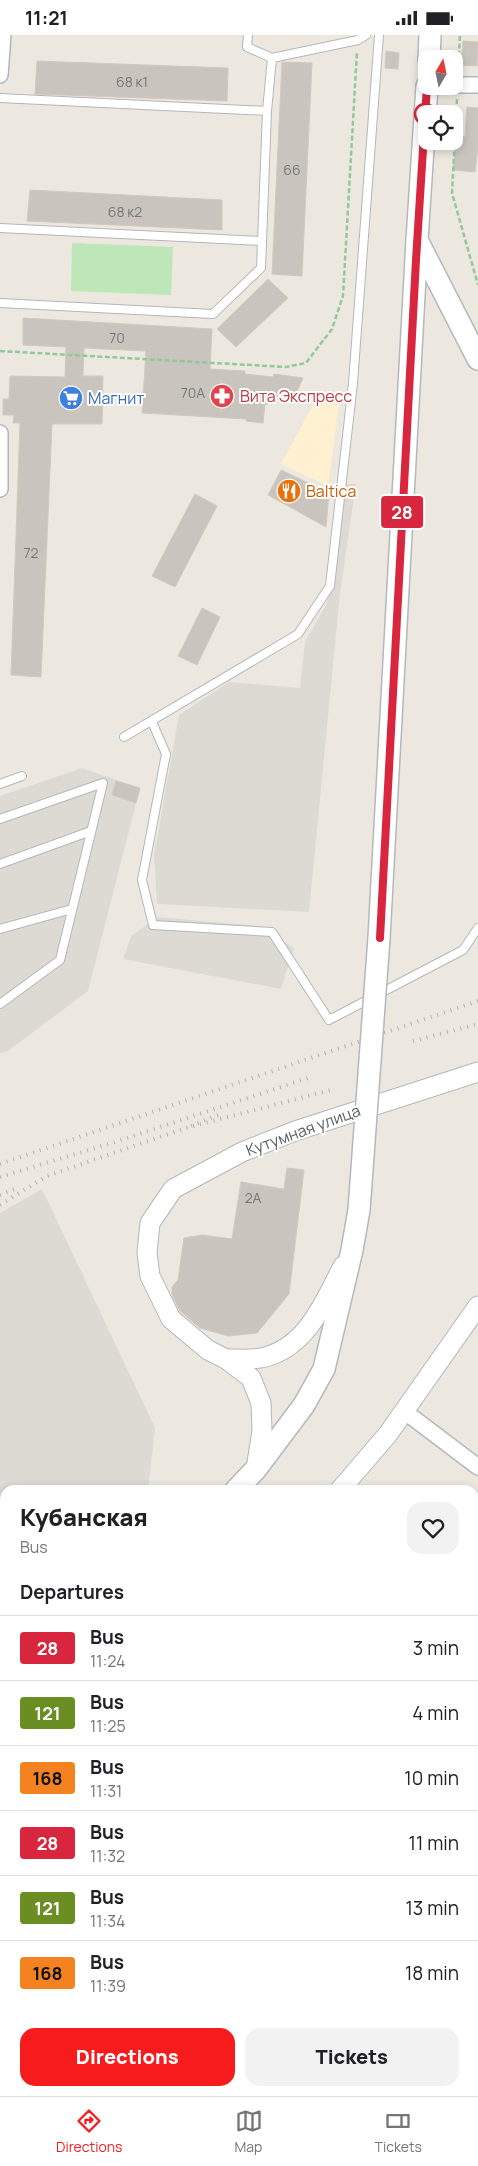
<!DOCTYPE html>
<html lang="en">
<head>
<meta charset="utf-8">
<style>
  body { margin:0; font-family:Manrope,sans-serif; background:#f2f2f2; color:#202124; height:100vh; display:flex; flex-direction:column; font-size:19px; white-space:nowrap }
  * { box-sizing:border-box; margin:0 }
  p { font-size:16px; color:#757577 }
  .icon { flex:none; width:28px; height:28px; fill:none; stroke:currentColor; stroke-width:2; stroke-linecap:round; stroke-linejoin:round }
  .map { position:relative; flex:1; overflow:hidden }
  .sheet { position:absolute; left:0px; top:1450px; width:479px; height:611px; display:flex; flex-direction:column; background:#fff; border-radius:15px 15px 0 0; box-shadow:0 2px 8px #0003 }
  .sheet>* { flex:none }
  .badge { padding:0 10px; border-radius:4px; font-size:18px; line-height:32px }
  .needle { width:32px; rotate:9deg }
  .controls { position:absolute; left:418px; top:15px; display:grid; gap:10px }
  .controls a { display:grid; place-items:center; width:45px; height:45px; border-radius:10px; background:#fff; box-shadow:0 2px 8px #0003; font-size:25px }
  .map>.badge { position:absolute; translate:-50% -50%; box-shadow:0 0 0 2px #fff }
  h2 { padding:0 20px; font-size:19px; line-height:45px }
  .round { display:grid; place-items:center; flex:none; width:52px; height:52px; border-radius:15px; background:#f2f2f2 }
  .overview { display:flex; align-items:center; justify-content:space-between; height:85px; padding:0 20px }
  h1 { font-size:24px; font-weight:800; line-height:38px }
  .button { display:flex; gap:10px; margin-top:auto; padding:10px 20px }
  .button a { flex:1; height:58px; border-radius:15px; background:#f61c1e; color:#fff; font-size:20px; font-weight:800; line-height:58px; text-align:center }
  .button a+a { background:#f2f2f2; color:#202124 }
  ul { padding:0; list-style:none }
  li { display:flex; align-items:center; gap:15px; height:65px; padding:0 20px; border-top:1px solid #e0e0e0 }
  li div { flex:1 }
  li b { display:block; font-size:19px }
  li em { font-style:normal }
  li .badge { min-width:55px; font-weight:700; text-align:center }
  .status { display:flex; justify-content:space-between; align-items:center; height:35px; padding:0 25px; background:#fff; direction:ltr }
  .status svg { height:14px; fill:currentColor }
  .tab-bar { display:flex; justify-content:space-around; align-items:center; height:70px; border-top:1px solid #e0e0e0; background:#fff; font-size:14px; color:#757577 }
  .tab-bar a { display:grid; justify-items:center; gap:2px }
  .tab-bar .current { color:#f61c1e }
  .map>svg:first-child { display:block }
  .commercial { fill:#fff0d1 }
  .industrial { fill:#dddad4 }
  .green { fill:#bde7b8 }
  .building { fill:#c9c5be; stroke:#d2c9bd }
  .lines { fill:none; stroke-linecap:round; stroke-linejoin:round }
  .service-casing { stroke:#b2b7bb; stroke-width:10 }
  .minor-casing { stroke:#b2b7bb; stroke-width:18 }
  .tertiary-casing { stroke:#b2b7bb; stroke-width:21 }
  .secondary-casing { stroke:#b3b8bd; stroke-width:24 }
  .path { stroke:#92c89b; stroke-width:2.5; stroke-dasharray:5 2.5; stroke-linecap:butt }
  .service { stroke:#fff; stroke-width:8 }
  .minor { stroke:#fff; stroke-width:15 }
  .tertiary { stroke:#fff; stroke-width:19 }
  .secondary { stroke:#fff; stroke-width:21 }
  .rail { stroke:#b1b2b2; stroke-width:4; stroke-dasharray:1 6; stroke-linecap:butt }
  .secondary-bridge-casing { stroke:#b3b8bd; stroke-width:24; stroke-linecap:butt }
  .secondary-bridge { stroke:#fff; stroke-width:21 }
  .line-casing { stroke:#fff; stroke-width:11 }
  .line { stroke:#d7263d; stroke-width:8 }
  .stop-dot { fill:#fff; stroke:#d7263d; stroke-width:2.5 }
  .labels { text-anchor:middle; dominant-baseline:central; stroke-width:4; stroke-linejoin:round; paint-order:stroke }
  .number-label { font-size:14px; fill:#747778 }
  .health-label { font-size:16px; fill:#be3a42; stroke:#fff; text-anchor:start }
  .shop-label { font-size:16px; fill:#366cbe; stroke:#fff; text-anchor:start }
  .food-label { font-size:16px; fill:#c56008; stroke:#fff; text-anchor:start }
  .street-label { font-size:16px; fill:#585d61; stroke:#fff }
</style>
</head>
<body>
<div class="status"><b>11:21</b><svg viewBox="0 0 49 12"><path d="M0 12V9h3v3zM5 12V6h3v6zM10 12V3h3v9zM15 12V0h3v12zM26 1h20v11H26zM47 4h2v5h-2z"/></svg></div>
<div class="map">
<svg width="478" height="2061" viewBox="0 0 478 2061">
  <rect width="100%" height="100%" fill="#ede8df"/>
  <!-- commercial -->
  <polygon class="commercial" points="321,355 340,362 328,451 281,429"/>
  <!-- industrial -->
  <g class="industrial">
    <polygon points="344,449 356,449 340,558 309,877 157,869 154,820 179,680 229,647 300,653 305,607 327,568"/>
    <polygon points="82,733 140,753 88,956 8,1016 0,1018 0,761"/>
    <polygon points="158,882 258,891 294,913 281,954 123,924 131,901"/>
    <polygon points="42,1154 155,1393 148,1455 5,1455 5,1601 0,1606 0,1178"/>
  </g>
  <!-- green -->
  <polygon class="green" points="72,208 173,212 171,260 71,256"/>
  <!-- building -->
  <g class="building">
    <polygon points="463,6 478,7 477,31 461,30"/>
    <polygon points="386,16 399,18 398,34 385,33"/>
    <polygon points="37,26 228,33 227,66 35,59"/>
    <polygon points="282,27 312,28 302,241 272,239"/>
    <polygon points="467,72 478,73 478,112 475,137 453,135 457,101 465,102"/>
    <polygon points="30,155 222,165 222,195 27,186"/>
    <polygon points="268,244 288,263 236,312 217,294"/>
    <polygon points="23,283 212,294 210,334 245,336 245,339 273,342 274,339 303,343 293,365 269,362 268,369 265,369 263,388 246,386 246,384 142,378 146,316 84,313 83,341 103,341 102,389 52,389 41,642 11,640 20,388 13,388 14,380 3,380 3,364 9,364 10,341 65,342 66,312 23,310"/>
    <polygon points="281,435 329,458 326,492 268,460"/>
    <polygon points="195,459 217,471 175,552 152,541"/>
    <polygon points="202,573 220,582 197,630 178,621"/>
    <polygon points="116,746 140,753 136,768 112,760"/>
    <polygon points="287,1133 304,1135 289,1259 257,1298 228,1301 200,1293 180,1276 172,1260 172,1252 178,1245 184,1203 202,1200 232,1204 241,1147 284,1154"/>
  </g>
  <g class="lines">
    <!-- service casing -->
    <g class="service-casing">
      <g id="service">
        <polyline points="272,23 358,5 366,0"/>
        <polyline points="0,63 267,76"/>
        <polyline points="0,193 262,206"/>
        <polyline points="0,268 213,279 261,233 267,76 272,23 247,12 248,0"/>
        <polyline points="152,687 166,719 142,845 153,890 272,897 329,985 463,915 478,893"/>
        <polyline points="124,702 298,599 330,551 353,348 379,0"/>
        <polyline points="0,749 22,741"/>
        <polyline points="0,784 103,748 60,925 0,969"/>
        <polyline points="0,829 91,796"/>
        <polyline points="0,894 72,874"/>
      </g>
    </g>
    <!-- minor casing -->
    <g class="minor-casing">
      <g id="minor">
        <polyline points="0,40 3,0"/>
        <polyline points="454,50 478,50"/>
        <polyline points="0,398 0,454"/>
        <polyline points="404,1376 478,1432"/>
        <polyline points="0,1956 5,1961"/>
      </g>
    </g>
    <!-- tertiary casing -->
    <g class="tertiary-casing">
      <g id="tertiary">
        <path d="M226 1324C237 1324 250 1325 261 1323 306 1314 324 1268 343 1231"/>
        <polyline points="256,1434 262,1396 261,1368 251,1343 226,1324 208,1315 171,1284 150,1241 147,1218 150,1188 173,1154 242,1117 295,1096 478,1037"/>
        <polyline points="340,1455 388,1399 478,1271"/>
        <polyline points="0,1676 5,1672"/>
      </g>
    </g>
    <!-- secondary casing -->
    <g class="secondary-casing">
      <g id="secondary">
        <polyline points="429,24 430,0"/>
        <polyline points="417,205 478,324"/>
        <polyline points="379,903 417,205 427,51"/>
        <polyline points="236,1455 256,1434 304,1370 324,1334 352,1215 359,1175"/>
        <polyline points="474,1803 478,1808"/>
        <polyline points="474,1830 478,1832"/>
      </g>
    </g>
    <!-- path -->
    <g class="path">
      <polyline points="458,36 460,0"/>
      <polyline points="457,64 452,158 478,250"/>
      <polyline points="0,316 286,332 306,328 332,294 343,261 357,16"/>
    </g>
    <!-- service -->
    <use href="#service" class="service"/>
    <!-- minor -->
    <use href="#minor" class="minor"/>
    <!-- tertiary -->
    <use href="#tertiary" class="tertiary"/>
    <!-- secondary -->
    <use href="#secondary" class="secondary"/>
    <!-- rail -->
    <g class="rail">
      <polyline points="413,1006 478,989"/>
      <polyline points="218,1080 186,1093 331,1055"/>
      <polyline points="0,1129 478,966"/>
      <polyline points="0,1142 112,1108 311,1042"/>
      <polyline points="0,1160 17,1153"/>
      <polyline points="0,1170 47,1141 186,1093"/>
    </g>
    <!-- secondary-bridge casing -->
    <g class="secondary-bridge-casing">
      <polyline id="secondary-bridge" points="359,1175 379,903"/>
    </g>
    <!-- secondary-bridge -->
    <use href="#secondary-bridge" class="secondary-bridge"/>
  </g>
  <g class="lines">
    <!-- line casing -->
    <g class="line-casing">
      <polyline id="line" points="380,903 416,225 427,51"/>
    </g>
    <!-- line -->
    <use href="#line" class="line"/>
  </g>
  <!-- icons -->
  <defs>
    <g id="pharmacy-disc" transform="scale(1.25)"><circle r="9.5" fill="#e0444e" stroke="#fff"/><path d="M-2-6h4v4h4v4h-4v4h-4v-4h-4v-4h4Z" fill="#fff"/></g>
    <g id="supermarket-disc" transform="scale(1.25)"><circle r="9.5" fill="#3f7fe0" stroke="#fff"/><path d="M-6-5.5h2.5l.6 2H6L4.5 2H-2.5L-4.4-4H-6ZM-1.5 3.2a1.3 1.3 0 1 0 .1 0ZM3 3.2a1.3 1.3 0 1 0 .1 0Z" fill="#fff"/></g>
    <g id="restaurant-disc" transform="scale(1.25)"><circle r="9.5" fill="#e8710a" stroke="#fff"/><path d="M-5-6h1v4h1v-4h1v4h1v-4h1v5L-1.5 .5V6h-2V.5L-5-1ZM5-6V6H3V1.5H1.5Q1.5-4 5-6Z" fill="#fff"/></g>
  </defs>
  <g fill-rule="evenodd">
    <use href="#pharmacy-disc" x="222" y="361"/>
    <use href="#supermarket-disc" x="71" y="363"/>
    <use href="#restaurant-disc" x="289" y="456"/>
  </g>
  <!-- markers -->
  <circle class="stop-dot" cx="425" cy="79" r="10"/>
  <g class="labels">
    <!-- number labels -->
    <g class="number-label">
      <text x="132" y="46">68 к1</text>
      <text x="292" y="134">66</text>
      <text x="125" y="176">68 к2</text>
      <text x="117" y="302">70</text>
      <text x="193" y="357">70А</text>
      <text x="31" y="517">72</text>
      <text x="253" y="1162">2А</text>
    </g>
    <!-- health labels -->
    <g class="health-label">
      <text x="240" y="361">Вита Экспресс</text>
    </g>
    <!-- shop labels -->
    <g class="shop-label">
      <text x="88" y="363">Магнит</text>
    </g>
    <!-- food labels -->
    <g class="food-label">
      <text x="306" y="456">Baltica</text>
    </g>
    <!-- street labels -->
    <g class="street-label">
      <text transform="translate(303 1095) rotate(-20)">Кутумная улица</text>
    </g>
  </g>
</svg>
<div class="controls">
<a><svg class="needle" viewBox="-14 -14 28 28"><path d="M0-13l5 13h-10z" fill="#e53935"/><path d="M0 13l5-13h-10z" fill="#757577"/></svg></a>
<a><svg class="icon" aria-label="locate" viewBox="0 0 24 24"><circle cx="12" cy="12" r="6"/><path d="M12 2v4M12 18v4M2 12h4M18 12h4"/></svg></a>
</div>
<b class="badge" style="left:402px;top:477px;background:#d7263d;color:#fff">28</b>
<section class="sheet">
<div class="overview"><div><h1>Кубанская</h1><p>Bus</p></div><a class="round"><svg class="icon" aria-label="heart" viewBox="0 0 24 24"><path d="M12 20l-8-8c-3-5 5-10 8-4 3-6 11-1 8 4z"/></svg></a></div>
<h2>Departures</h2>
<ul>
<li><span class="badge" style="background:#d7263d;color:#fff">28</span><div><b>Bus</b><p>11:24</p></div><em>3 min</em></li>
<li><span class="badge" style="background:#6b8e23;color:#fff">121</span><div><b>Bus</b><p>11:25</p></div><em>4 min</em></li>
<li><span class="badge" style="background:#f58220;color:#111">168</span><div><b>Bus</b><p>11:31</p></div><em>10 min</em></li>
<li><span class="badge" style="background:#d7263d;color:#fff">28</span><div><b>Bus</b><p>11:32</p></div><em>11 min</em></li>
<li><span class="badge" style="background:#6b8e23;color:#fff">121</span><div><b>Bus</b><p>11:34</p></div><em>13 min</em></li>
<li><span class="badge" style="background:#f58220;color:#111">168</span><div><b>Bus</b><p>11:39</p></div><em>18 min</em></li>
</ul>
<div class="button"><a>Directions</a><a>Tickets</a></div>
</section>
</div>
<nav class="tab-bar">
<a class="current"><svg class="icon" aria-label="directions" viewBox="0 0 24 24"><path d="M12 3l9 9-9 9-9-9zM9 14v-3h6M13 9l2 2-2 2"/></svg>Directions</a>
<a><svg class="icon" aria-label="map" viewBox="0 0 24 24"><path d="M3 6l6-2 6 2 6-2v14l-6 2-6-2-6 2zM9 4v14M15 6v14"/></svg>Map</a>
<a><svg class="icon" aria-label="tickets" viewBox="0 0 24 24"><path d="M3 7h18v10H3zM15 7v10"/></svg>Tickets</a>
</nav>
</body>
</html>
